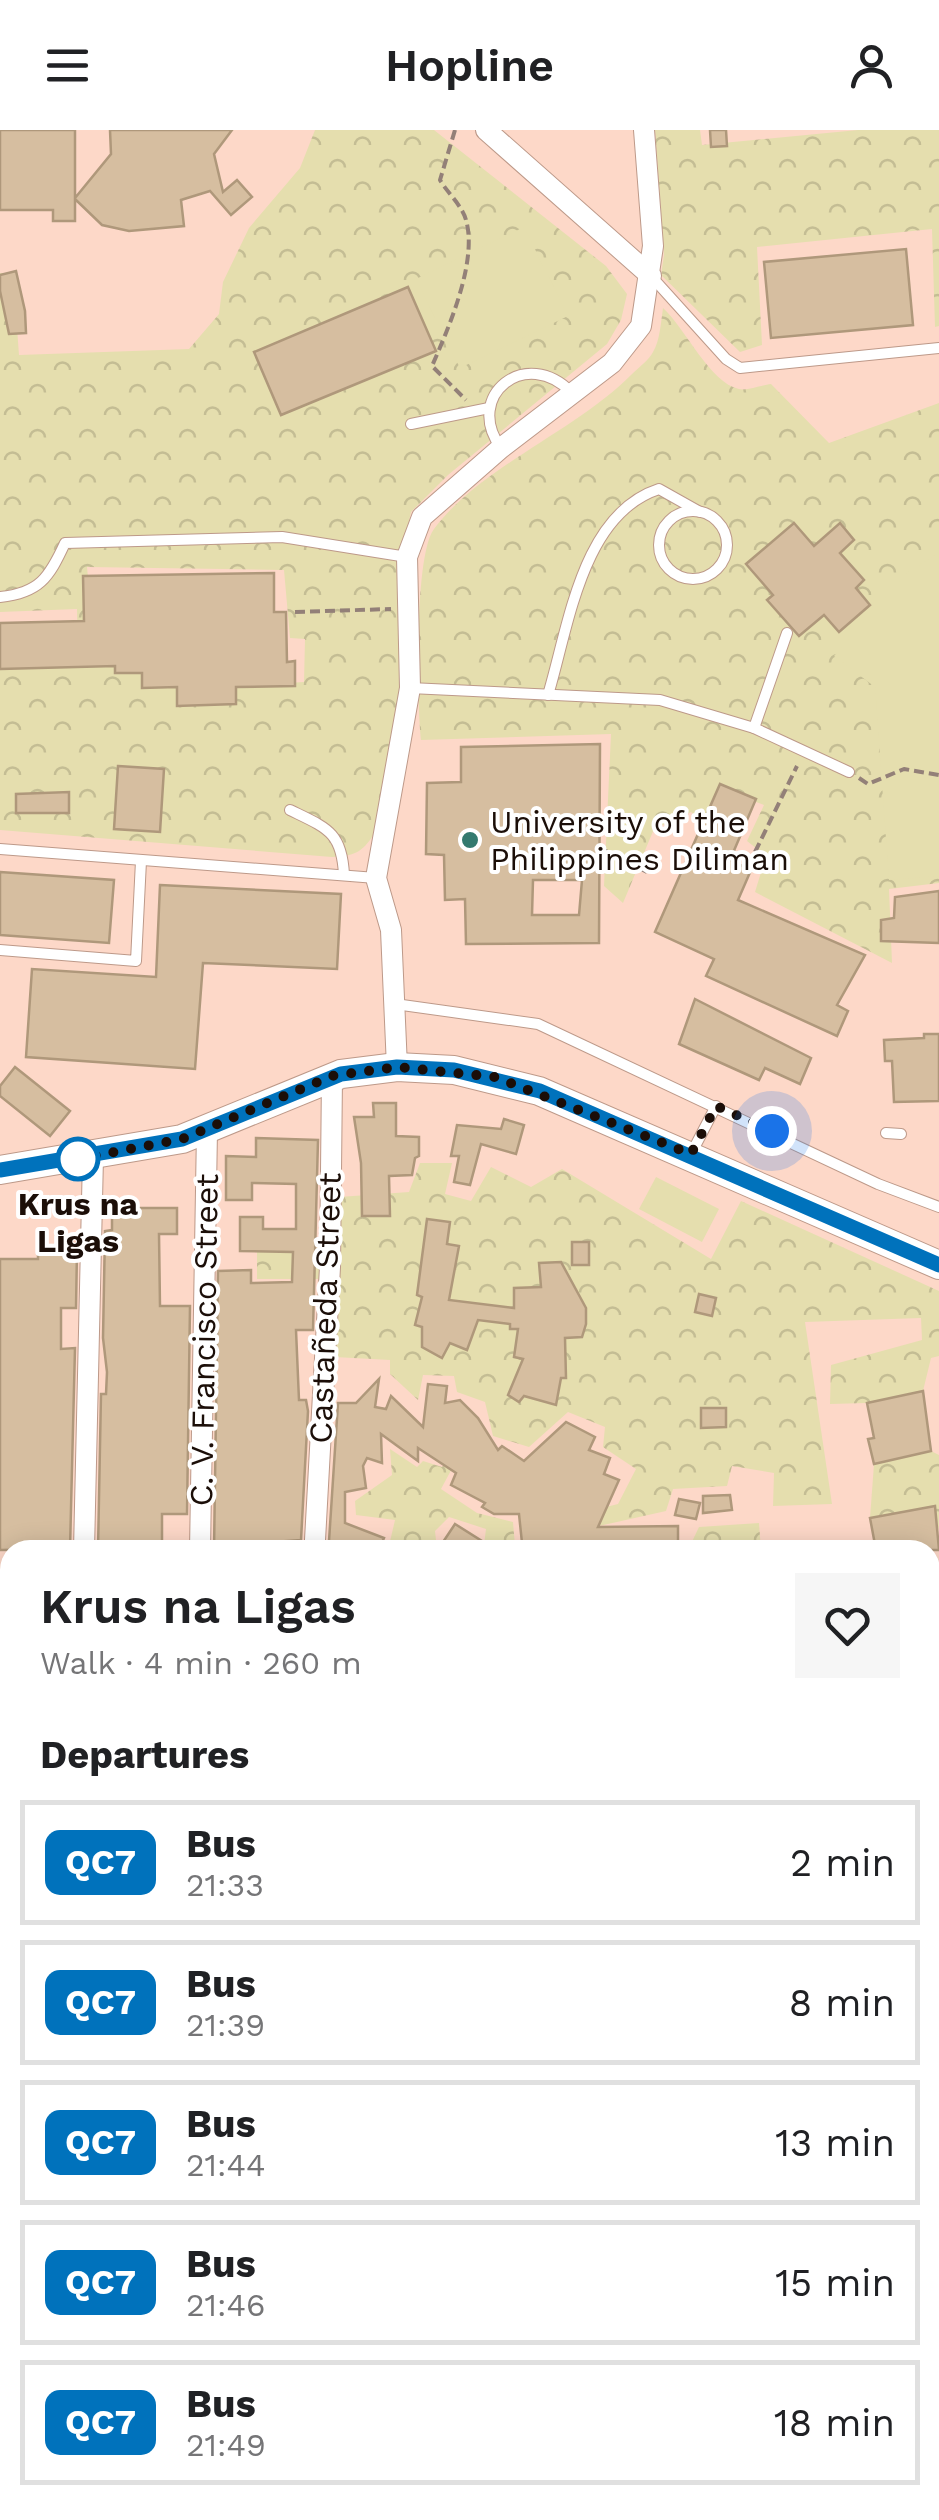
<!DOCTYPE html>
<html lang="en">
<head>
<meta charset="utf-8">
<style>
  body { margin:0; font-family:"Work Sans",sans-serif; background:#f6f6f6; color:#202124; height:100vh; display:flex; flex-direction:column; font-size:38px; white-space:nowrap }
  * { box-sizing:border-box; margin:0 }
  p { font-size:32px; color:#757577 }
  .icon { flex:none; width:55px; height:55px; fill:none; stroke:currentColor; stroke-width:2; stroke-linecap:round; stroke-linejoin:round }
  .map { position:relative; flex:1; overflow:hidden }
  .drawer { position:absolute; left:0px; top:1410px; width:940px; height:980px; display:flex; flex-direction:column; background:#fff; border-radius:30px 30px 0 0; box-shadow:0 5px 25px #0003 }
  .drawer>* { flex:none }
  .badge { padding:0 20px; border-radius:15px; font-size:35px; line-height:65px }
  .you { position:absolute; width:50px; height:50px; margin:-25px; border:8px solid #fff; border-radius:50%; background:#1a73e8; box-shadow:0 0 0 15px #1a73e833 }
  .map>.badge { position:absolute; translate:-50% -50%; box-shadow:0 0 0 5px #fff }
  h2 { padding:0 40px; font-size:38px; line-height:90px }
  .round { display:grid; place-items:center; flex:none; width:105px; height:105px; border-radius:0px; background:#f6f6f6 }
  .headline { display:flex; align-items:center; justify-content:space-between; height:170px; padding:0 40px }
  h1 { font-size:48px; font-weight:600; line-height:75px }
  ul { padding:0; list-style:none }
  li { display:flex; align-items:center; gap:30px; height:125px; margin:0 20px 15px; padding:0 20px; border:5px solid #e0e0e0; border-radius:0px }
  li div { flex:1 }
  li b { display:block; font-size:38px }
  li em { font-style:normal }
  li .badge { min-width:110px; font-weight:700; text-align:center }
  header { display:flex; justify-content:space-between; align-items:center; height:130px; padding:0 40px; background:#fff; font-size:45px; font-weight:600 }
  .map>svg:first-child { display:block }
  .built { fill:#fdd8c8; fill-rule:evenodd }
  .grass { fill:url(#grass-dots) }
  .forest { fill:url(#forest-crowns); fill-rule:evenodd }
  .green { fill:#e5deae }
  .building { fill:#d6bea0; stroke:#af987b; stroke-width:2.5; fill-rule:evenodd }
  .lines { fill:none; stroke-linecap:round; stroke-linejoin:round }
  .service-casing { stroke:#bd9989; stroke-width:12 }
  .minor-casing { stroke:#bd9989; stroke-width:22 }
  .secondary-casing { stroke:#bd9989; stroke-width:30 }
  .path { stroke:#938078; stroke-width:4; stroke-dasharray:10 5; stroke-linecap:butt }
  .service { stroke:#fff; stroke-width:10 }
  .minor { stroke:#fff; stroke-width:20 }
  .secondary { stroke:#fff; stroke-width:28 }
  .line-casing { stroke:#fff; stroke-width:22 }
  .line { stroke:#0072bc; stroke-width:15 }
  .walk { stroke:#1b0e08; stroke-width:10; stroke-dasharray:0 18 }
  .poi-dot { fill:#347a6f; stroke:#fff; stroke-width:4 }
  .stop-dot { fill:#fff; stroke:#0072bc; stroke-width:5 }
  .labels { text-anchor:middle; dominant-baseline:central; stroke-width:8; stroke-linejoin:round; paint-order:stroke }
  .poi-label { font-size:32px; fill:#1b0e08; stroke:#fff; text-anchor:start }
  .stop-label { font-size:32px; font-weight:bold; fill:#1b0e08; stroke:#fff }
  .street-label { font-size:32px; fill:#1b0e08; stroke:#fff }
</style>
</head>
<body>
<header><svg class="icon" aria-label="menu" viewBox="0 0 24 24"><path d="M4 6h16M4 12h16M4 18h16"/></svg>Hopline<svg class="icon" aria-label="person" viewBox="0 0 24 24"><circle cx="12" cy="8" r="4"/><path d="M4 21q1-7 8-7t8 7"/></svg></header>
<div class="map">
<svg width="939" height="2390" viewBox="0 0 939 2390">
  <defs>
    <pattern id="grass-dots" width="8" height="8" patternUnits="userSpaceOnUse" patternTransform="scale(2.5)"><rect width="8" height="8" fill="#e5deae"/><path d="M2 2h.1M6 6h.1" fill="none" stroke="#c4bd94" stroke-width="1.8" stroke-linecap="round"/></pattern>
    <pattern id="forest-crowns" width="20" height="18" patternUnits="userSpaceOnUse" patternTransform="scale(2.5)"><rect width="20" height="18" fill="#e5deae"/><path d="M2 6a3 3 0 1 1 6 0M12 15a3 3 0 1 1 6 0" fill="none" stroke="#c4bd94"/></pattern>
  </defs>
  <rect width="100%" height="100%" fill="#fde5db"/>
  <!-- built -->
  <path class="built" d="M0 0H939V2390H0ZM10 1420H930V2380H10Z"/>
  <!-- grass -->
  <g class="grass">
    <polygon points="939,2119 939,2187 930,2185 930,2126"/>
    <polygon points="930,2298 939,2299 939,2390 829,2390 817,2380 930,2380"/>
  </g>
  <!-- forest -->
  <g class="forest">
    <path d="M315 0H434L606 136 627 164 621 190 607 214 448 345 411 382 399 439 404 554 374 704C362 723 354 726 332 727L0 700V533L78 532 77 479 0 482V143H13L19 225 189 219 219 184 223 152 249 98 300 38ZM87 437 284 440 290 508 305 509 304 552 188 559 91 479Z"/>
    <polygon points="655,0 700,0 702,15 858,0 939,0 939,196 935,197 932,99 757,117 762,215 740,222 661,145 664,125"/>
    <path d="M663 178C686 199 710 253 739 259 747 261 762 255 771 254L829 313 939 273V753L889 759 892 833 755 762 766 726 747 711 764 675 722 659 702 691 691 682 654 699 623 773 604 756 611 604 421 610C417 574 414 425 434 399 480 337 576 301 632 244 638 238 649 230 653 222 660 211 661 191 663 178Z"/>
    <polygon points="420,1033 452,1033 445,1064 471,1071 491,1037 531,1057 562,1039 711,1129 741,1071 939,1161 939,1226 931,1228 923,1261 867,1273 830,1274 831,1235 922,1210 921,1188 805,1192 832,1374 773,1376 774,1343 732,1336 727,1356 673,1359 666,1381 599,1396 602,1378 618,1374 636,1339 603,1317 605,1297 568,1282 529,1317 493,1306 485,1272 457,1262 454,1246 423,1245 418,1270 390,1244 390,1230 316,1226 318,1149 257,1149 257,1120 336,1117 339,1067 409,1062"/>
    <polygon points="390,1319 417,1337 423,1331 442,1337 450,1327 455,1333 441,1359 477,1383 513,1392 515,1416 530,1420 492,1420 484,1415 486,1399 449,1387 435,1401 437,1419 388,1420 395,1390 356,1385 355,1371 392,1345"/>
    <polygon points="931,1321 939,1325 939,1401 934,1376 870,1388 874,1334"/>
    <polygon points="759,1393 761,1420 688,1420 699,1397"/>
    <polygon points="939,1473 939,1643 930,1644 930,1501"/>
    <polygon points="939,1751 939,1893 930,1885 930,1757"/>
    <polygon points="930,2009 939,2010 939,2119 930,2126"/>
    <polygon points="595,2380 817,2380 829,2390 606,2390"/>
  </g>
  <!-- green -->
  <g class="green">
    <polygon points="524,97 568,186 460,238 416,149"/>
    <polygon points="939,422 939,746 889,750 875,557 834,526 907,443"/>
    <polygon points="656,1047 719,1079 702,1112 639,1079"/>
  </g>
  <!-- building -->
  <g class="building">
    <polygon points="0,0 75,0 75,68 111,24 110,0 232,0 214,24 223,62 237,50 252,67 231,85 210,61 181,70 184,96 129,101 102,95 75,69 75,91 53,91 53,80 0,80"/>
    <polygon points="710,0 726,0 727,16 711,17"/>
    <polygon points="906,119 913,195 771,208 764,132"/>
    <polygon points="16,141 25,181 26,203 9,204 0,161 0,145"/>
    <polygon points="408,157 436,221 281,285 254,222"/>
    <polygon points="794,393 814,416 840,393 854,410 840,423 864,450 856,458 870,475 839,502 824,485 799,506 767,470 773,465 746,434"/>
    <polygon points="274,443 274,482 286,482 287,532 295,531 295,556 236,557 236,574 177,576 177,557 142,558 142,543 115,543 115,536 0,539 0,493 84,491 83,446"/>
    <path d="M600 614 599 813 466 814 465 769 445 770 444 725 426 724 427 653 461 652V617ZM533 750H582L579 785H532Z"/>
    <polygon points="118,636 164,639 160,702 114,699"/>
    <polygon points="720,654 756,669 730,730 751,740 738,770 865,825 837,875 848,881 837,906 706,846 714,829 655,802"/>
    <polygon points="69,662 69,683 16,683 16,664"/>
    <polygon points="0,742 114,750 109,813 0,805"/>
    <polygon points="160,755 341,764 337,839 203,833 195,939 26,927 32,839 156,847"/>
    <polygon points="939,761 939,813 881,811 881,790 894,788 895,767"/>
    <polygon points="695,869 811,928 800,954 765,938 759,950 679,914"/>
    <polygon points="924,904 939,904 939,971 894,972 892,931 885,931 884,910 924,908"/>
    <polygon points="15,937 70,981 50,1006 0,966 0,956"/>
    <polygon points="373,973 396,973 396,1006 419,1007 419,1026 415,1028 412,1045 389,1046 390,1086 362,1086 361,1033 354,987 374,987"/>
    <polygon points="504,989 524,995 516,1024 481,1014 470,1055 454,1052 459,1026 451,1026 457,995 501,999"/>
    <polygon points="256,1008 318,1010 313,1200 296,1200 299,1270 306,1270 308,1281 301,1410 275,1412 275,1420 214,1420 218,1141 251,1140 251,1153 292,1152 293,1122 240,1121 240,1087 263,1087 263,1099 296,1099 296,1054 252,1053 252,1070 226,1070 226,1026 256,1027"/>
    <polygon points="112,1078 177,1078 177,1104 159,1104 160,1176 190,1176 187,1384 162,1384 162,1420 98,1420 101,1264 106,1264 107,1242 103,1208 105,1101 112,1100"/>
    <polygon points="427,1089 450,1092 447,1114 459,1116 449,1170 514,1178 514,1158 541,1157 539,1133 561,1132 586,1178 586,1194 582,1207 565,1208 566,1248 561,1248 556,1275 524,1266 519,1272 508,1265 523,1229 514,1227 518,1199 510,1199 510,1194 478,1190 467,1220 450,1213 442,1228 422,1217 422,1197 415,1195 422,1167 417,1165"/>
    <rect x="572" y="1112" width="17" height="23"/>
    <polygon points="38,1120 77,1121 76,1178 61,1178 61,1219 75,1218 70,1419 0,1420 0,1129 38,1129"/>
    <polygon points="699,1164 716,1168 712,1186 695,1182"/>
    <polygon points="379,1249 375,1277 386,1279 391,1266 423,1297 428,1254 447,1256 445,1273 460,1270 478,1288 498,1320 502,1316 524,1331 566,1292 595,1307 589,1320 610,1328 604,1344 619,1350 598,1397 678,1396 678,1419 535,1420 537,1413 522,1413 519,1384 494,1384 482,1377 485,1373 451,1355 456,1343 418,1318 418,1331 381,1304 382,1333 367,1328 363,1336 366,1358 345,1362 345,1393 384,1408 379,1420 350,1412 344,1420 324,1420 329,1411 338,1273 356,1273"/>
    <polygon points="923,1261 931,1321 874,1334 868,1309 874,1308 867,1273"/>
    <polygon points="701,1278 726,1278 726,1297 701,1298"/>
    <polygon points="730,1365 732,1380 703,1383 703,1366"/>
    <polygon points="679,1369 700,1373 696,1389 675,1385"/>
    <polygon points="935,1376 939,1420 876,1420 870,1388"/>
    <polygon points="455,1394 485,1413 443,1412"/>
  </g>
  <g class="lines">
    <!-- service casing -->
    <g class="service-casing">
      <g id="service">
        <polyline points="651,146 726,229 740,238 939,218"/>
        <polyline points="411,294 489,278"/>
        <path d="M501 318C463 266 526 215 572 263"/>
        <circle cx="693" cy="415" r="34"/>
        <path d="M0 467C39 463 49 448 65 413L282 407 407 427"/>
        <polyline points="410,558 660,570 754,598 849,642"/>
        <path d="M548 565C569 495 582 384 659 359L700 382"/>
        <polyline points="754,598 787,503"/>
        <path d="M290 680C327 698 342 702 344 745"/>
        <polyline points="0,719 376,748"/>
        <polyline points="0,820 136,831 141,731"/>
        <polyline points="395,874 538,894 878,1054 939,1077"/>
        <polyline points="886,1003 901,1004"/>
        <polyline points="691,1024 716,976"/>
      </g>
    </g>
    <!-- minor casing -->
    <g class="minor-casing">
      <g id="minor">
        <polyline points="486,0 651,146"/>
        <polyline points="397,937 391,800 376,748 410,558 407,427 422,387 501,318 612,233 641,196 653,116 644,0"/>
        <polyline points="315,1410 330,1137 332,946"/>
        <polyline points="84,1420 93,1027"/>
        <polyline points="200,1420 207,1000"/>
        <polyline points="0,2083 10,2083"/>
        <polyline points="56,2390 57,2380"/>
        <polyline points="175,2390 176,2380"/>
      </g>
    </g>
    <!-- secondary casing -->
    <g class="secondary-casing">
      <polyline id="secondary" points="0,1040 182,1009 341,944 397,937 454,940 539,961 939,1135"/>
    </g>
    <!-- path -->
    <g class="path">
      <path d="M455 0 440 50C447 62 463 77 466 90 478 132 448 199 432 236L466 270"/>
      <polyline points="295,482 391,479"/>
      <polyline points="859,648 868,654 904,639 939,645"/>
      <polyline points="598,717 649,743"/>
      <polyline points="755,722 797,636"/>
    </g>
    <!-- service -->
    <use href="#service" class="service"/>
    <!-- minor -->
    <use href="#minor" class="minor"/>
    <!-- secondary -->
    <use href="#secondary" class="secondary"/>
  </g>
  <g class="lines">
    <!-- line casing -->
    <g class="line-casing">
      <polyline id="line" points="0,1040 182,1009 341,944 397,937 454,940 540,961 939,1135"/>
    </g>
    <!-- line -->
    <use href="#line" class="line"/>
    <!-- walk -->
    <polyline class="walk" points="78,1029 182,1009 332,946 397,937 495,947 691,1024 716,976 772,1001"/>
  </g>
  <!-- markers -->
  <circle class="poi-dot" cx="470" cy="710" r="10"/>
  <circle class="stop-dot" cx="78" cy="1029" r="20"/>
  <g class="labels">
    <!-- poi labels -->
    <g class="poi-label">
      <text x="490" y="692">University of the<tspan x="490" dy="37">Philippines Diliman</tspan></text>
    </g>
    <!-- stop labels -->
    <g class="stop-label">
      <text x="78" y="1074">Krus na<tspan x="78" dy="37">Ligas</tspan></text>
    </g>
    <!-- street labels -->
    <g class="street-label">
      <text transform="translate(325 1178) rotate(-88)">Castañeda Street</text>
      <text transform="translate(204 1210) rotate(-89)">C. V. Francisco Street</text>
    </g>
  </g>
</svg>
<div class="you" style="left:772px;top:1001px"></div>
<section class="drawer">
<div class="headline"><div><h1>Krus na Ligas</h1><p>Walk · 4 min · 260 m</p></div><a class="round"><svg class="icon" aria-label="heart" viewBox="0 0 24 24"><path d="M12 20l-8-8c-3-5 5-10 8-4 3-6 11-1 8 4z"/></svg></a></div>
<h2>Departures</h2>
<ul>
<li><span class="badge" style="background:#0072bc;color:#fff">QC7</span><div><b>Bus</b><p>21:33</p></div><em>2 min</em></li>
<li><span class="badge" style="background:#0072bc;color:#fff">QC7</span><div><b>Bus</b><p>21:39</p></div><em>8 min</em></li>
<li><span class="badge" style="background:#0072bc;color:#fff">QC7</span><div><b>Bus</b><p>21:44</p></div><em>13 min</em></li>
<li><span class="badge" style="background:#0072bc;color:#fff">QC7</span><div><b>Bus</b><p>21:46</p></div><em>15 min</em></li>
<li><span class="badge" style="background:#0072bc;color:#fff">QC7</span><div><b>Bus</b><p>21:49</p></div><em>18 min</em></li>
</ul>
</section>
</div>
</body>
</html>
